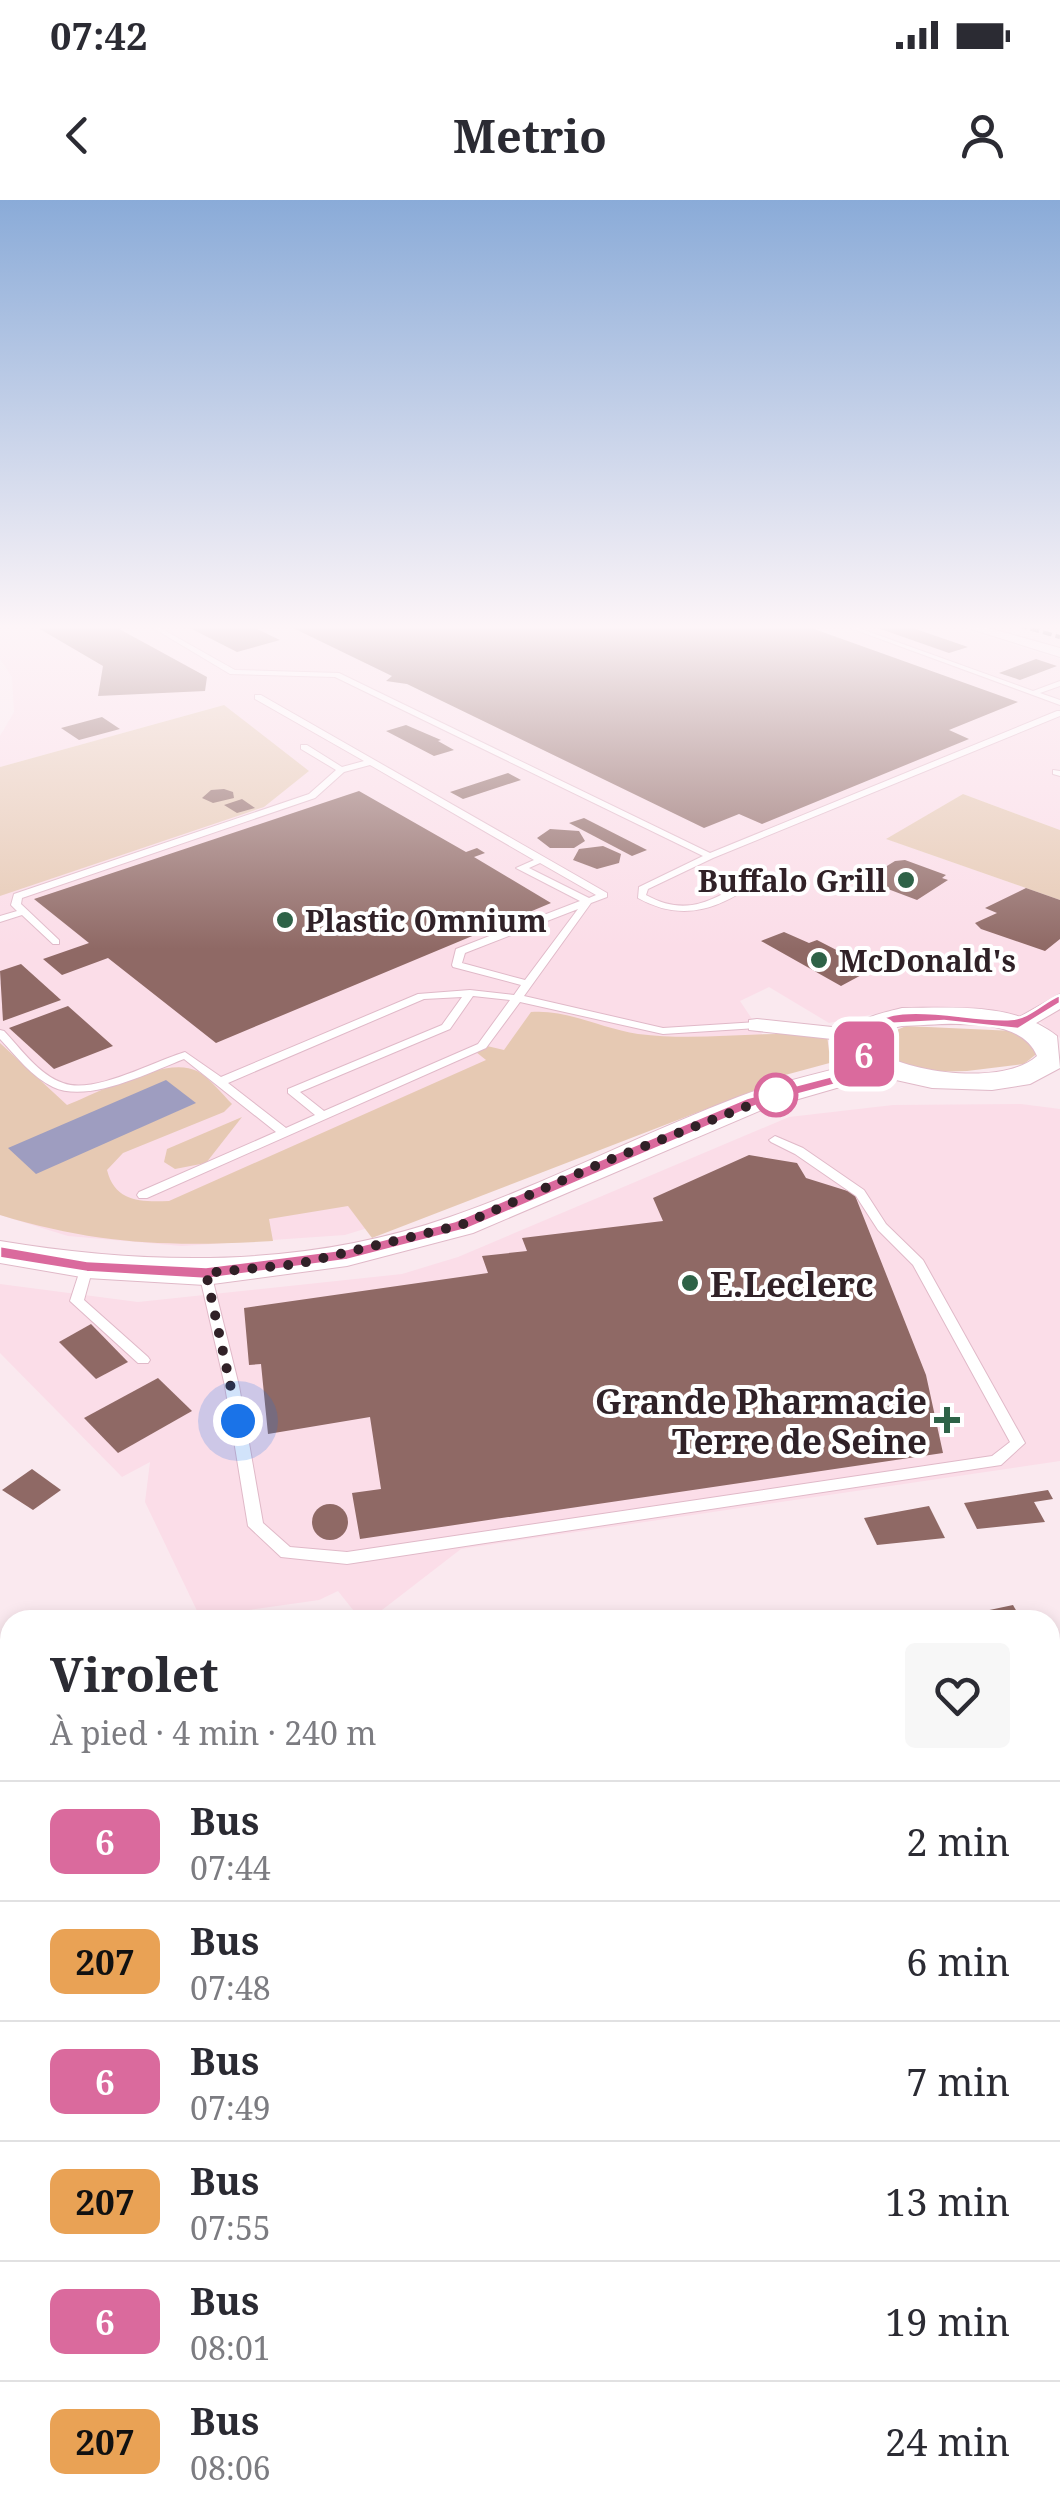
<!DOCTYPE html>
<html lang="fr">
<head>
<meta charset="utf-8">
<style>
  body { margin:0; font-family:"Noto Serif",serif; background:#f7f7f7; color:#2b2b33; height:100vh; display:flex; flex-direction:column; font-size:38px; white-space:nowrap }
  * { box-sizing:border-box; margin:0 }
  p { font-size:32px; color:#7c7c81 }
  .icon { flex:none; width:55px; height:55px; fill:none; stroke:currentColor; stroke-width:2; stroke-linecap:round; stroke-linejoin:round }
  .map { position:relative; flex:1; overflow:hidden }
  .side { position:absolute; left:0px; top:1410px; width:1060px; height:910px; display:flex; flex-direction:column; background:#fff; border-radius:30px 30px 0 0; box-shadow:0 5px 15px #0003 }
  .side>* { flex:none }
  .badge { padding:0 20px; border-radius:15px; font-size:35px; line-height:65px }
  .you { position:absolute; width:50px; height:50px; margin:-25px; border:8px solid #fff; border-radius:50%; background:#1a73e8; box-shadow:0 0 0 15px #1a73e833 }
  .map>.badge { position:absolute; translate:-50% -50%; box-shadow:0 0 0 5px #fff }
  .round { display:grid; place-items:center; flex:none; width:105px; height:105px; border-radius:10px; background:#f7f7f7 }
  .headline { display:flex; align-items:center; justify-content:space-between; height:170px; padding:0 50px }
  h1 { font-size:48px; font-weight:700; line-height:75px }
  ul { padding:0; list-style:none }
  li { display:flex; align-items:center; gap:30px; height:120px; padding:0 50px; border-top:2px solid #e1e1e2 }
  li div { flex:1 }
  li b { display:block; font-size:38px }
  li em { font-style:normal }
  li .badge { min-width:110px; font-weight:700; text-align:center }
  .status { display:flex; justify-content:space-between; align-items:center; height:70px; padding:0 50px; background:#fff; direction:ltr }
  .status svg { height:28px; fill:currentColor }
  header { display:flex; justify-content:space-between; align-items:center; height:130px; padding:0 50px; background:#fff; font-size:45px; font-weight:700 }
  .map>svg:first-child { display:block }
  .built { fill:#fbdde8 }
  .green { fill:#e6c9b3 }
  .water { fill:#9e9dc0 }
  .building { fill:#8f6965 }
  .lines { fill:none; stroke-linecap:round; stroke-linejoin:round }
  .lane-casing { stroke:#e0b9c8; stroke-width:2 }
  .street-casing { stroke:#e0b9c8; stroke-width:2 }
  .secondary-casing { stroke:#e0b9c8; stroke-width:2 }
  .lane { fill:#fff; fill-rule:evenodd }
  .street { fill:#fff; fill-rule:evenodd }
  .secondary { fill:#fff; fill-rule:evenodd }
  .rail { stroke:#46373d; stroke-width:4; stroke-dasharray:9 4; stroke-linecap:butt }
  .line { fill:#da6a9d; stroke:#fff; stroke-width:2.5 }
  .walk { stroke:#302127; stroke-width:10; stroke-dasharray:0 18 }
  .poi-dot { fill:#2e6247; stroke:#fff; stroke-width:4 }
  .stop-dot { fill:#fff; stroke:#da6a9d; stroke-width:5 }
  .labels { text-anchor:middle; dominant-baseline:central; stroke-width:8; stroke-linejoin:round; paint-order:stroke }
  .far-poi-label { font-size:30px; font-weight:bold; fill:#302127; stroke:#fff; text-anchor:start }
  .poi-label { font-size:35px; font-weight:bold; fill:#302127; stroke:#fff; text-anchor:start }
</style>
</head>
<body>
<div class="status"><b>07:42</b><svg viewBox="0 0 49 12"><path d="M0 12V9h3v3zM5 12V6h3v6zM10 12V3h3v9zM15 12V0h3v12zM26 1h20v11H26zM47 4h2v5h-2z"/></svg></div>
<header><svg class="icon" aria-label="back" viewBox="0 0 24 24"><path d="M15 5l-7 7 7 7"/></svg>Metrio<svg class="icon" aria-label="person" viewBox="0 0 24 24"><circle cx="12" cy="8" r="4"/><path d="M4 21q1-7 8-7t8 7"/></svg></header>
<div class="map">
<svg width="1060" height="2320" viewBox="0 0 1060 2320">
  <rect width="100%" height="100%" fill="#fae9ef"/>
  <!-- built -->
  <g class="built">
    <polygon points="0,425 945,425 1060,459 1060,630 963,594 887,639 1060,700 1060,838 1040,822 900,809 829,823 769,787 740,801 772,849 438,1006 345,1035 182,1046 68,1036 0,1015 0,696 224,505 0,567 0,536 14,512 12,477 0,459"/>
    <polygon points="1021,904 1060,909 1060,1261 461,1349 369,1420 361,1420 338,1391 319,1400 200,1417 145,1302 150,1262 122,1277 0,1153 0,1084 138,1102 402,1074 458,1057 789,917 893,905"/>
  </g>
  <!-- green -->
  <g class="green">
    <polygon points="224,505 309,571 264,607 0,696 0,567"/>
    <polygon points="963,594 1060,630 1060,700 886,639"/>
    <path d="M531 812C567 809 603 829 638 834 701 842 764 830 827 835L829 851 837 861 763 881 766 886 372 1038 348 1006 269 1019 273 1041C171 1047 99 1045 0 1015V843L67 905C97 893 167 855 197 871 210 878 222 894 232 904L224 912 123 953 107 970C115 1002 140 1002 169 1001L486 860 476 852 487 846 504 850Z"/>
    <polygon points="906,826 1014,831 1029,837 1039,852 1024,864 967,871 929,872 882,857 878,838"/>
    <polygon points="242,917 206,963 175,969 164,962 167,949"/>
  </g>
  <!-- water -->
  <polygon class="water" points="166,880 196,903 36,974 8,948"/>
  <!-- building -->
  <g class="building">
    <polygon points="33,425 112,425 207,477 205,491 98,496 103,466"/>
    <polygon points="184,425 249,425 280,440 237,452"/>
    <polygon points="302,425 803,425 1018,502 949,530 969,539 762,624 739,614 704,628 407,484 386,481 392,476 291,427"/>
    <polygon points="869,425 904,425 968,447 949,453"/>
    <polygon points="1036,459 1057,466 1020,480 999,473"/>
    <polygon points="102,517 120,529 79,540 61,528"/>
    <polygon points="406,525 441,540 438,541 454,550 434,556 386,531"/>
    <polygon points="508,573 521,580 463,599 450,592"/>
    <polygon points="224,589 233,592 234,598 213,603 202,598 211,590"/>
    <polygon points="359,591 466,652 477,648 485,653 474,657 551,703 216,843 108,758 62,775 43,759 89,743 34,699"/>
    <polygon points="242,599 255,608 237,613 224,605"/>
    <polygon points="584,618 647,650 632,656 569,623"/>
    <polygon points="550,629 579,631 585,641 574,648 550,648 537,638"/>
    <polygon points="603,646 621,654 619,663 597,669 573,660 579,649"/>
    <polygon points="905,660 946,675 942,678 948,680 917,700 864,680 895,661"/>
    <polygon points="1026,688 1060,700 1060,739 1045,751 981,729 975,723 997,713 985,708"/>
    <polygon points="784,732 809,743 817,740 852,758 841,763 867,772 841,786 761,741"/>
    <polygon points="21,764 61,800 3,821 0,771"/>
    <polygon points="68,806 113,846 54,869 9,828"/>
    <polygon points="749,955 797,963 806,978 854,993 926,1175 943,1253 360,1339 352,1293 381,1289 370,1217 268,1234 261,1164 249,1165 244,1108 488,1073 482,1056 527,1051 522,1038 663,1021 653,998"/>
    <polygon points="91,1124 128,1162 96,1179 59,1142"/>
    <polygon points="158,1178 192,1211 118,1253 84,1218"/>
    <polygon points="32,1269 61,1290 33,1310 2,1290"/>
    <polygon points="1048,1290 1053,1299 1034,1302 1045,1322 977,1329 964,1303"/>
    <circle cx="330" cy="1322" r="18"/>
    <polygon points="929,1306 945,1338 877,1345 864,1318"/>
    <polygon points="1013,1405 1021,1419 984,1420 980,1412"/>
    <polygon points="1050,1580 1060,1587 1057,1638 1050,1632"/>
    <polygon points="1060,1918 1060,1959 1050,1961 1050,1920"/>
    <polygon points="10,2175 10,2263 0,2241 0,2182"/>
    <polygon points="30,2310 69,2310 57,2320 34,2320"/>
    <polygon points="396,2310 436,2310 424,2320 401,2320"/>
    <polygon points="453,2310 469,2310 474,2320 441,2320"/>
    <polygon points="736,2310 775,2310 764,2320 742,2320"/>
  </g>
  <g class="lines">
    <!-- lane casing -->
    <g class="lane-casing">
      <g id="lane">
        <path d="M148 425H155L235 470 339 473 710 653 1057 511H1060V516L713 658 648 689 646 695C689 719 717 698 755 675L763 677C723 708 684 724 638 698L639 687 703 656 335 477 230 474Z"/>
        <polygon points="842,425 850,425 1033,491 1060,481 1060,486 1040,493 1060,500 1060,505"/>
        <path d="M255 495H261L607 693V697L591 703 524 796 663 828 757 822 762 825 757 828 663 834 520 802 486 848 147 998H139L137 995 139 992 276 932 184 859C150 872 88 904 53 887 32 877 16 856 0 839V830L4 831C21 849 39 875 63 883 94 895 154 861 185 852L221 877 418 794 470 790 514 795 521 785 453 767 452 765 456 749 580 701 516 668 534 660 370 565 344 572 315 598 22 698 21 704 59 740V744H53L22 715 0 722V716L17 711 11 705 14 694 309 594 336 570 301 549V545H307L342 567 364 561 255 499ZM540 663 596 695 589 698 529 668ZM578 709 525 780 462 763 465 753ZM473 796 510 800 478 844 324 911 300 892 450 829ZM462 797 442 825 288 889V893L315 915 286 928 228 883 424 799Z"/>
        <polygon points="1053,570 1060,571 1060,576 1053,574"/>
        <polygon points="775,936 803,948 864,990 886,1024 923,1060 1025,1243 1001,1265 347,1364 281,1357 248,1326 225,1186 199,1073 205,1069 211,1073 239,1186 263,1323 290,1347 347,1352 992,1256 1010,1242 913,1065 878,1030 856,996 795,954 771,942 769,940"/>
        <polygon points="87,1063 93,1067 84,1100 148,1157 150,1160 148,1163 138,1163 70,1101 81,1067"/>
      </g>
    </g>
    <!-- street casing -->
    <g class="street-casing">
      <g id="street">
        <polygon points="958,425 978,425 1060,448 1060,457"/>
        <polygon points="1060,794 1060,809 1026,829 1010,829 1007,824"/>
        <polygon points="757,819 860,830 871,836 860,842 749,830 749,820"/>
        <polygon points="1050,1714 1060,1718 1060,1771 1050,1767"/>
        <polygon points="0,1735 10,1739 10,1785 0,1781"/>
        <polygon points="537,2310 587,2310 592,2320 541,2320"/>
      </g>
    </g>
    <!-- secondary casing -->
    <g class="secondary-casing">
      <g id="secondary">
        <path d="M902 808C953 808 1014 802 1057 836L1060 868 1030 884 992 890 932 888 878 876 764 909 473 1033 347 1066 205 1085 87 1078 0 1063V1041C150 1066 304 1068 450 1017 548 983 641 934 738 897 775 883 816 874 855 864L845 836C861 816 879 814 902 808ZM902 826C940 825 1020 813 1037 856 1005 885 915 874 880 853L875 838 883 830Z"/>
        <polygon points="1060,1689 1060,1739 1050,1741 1050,1691"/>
        <polygon points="10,1932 10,1992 0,1996 0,1936"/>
      </g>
    </g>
    <!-- lane -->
    <use href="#lane" class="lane"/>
    <!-- street -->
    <use href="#street" class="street"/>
    <!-- secondary -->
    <use href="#secondary" class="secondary"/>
    <!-- rail -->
    <polyline class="rail" points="1018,425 1060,437"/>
  </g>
  <!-- sky -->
  <linearGradient id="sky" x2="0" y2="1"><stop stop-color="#8aabd8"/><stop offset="0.57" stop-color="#fdf5f8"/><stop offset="1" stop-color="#fdf5f8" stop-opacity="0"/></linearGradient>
  <rect width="1060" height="749" fill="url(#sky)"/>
  <!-- line -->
  <path class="line" d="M1060 795V803L1018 829 944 821 888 824 868 838 869 849 884 866 867 876 758 905 467 1029 347 1060 206 1079 87 1072 0 1058V1046L87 1061 206 1067 347 1049 455 1021 747 898 855 870 866 865 854 850 852 836C895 794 958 822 1011 819 1028 819 1044 801 1060 795Z"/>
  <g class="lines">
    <!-- walk -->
    <polyline class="walk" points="238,1221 206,1073 298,1064 461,1025 609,960 776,895"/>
  </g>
  <!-- markers -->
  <g class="poi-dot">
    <circle cx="906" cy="680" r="10"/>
    <circle cx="285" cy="720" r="10"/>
    <circle cx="819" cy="760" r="10"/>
    <circle cx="690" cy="1083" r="10"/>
    <path d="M942 1205h10v10h10v10h-10v10h-10v-10h-10v-10h10z"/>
  </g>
  <circle class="stop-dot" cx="776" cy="895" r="20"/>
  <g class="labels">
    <!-- far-poi labels -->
    <g class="far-poi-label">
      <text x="886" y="680" text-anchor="end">Buffalo Grill</text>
      <text x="305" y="720">Plastic Omnium</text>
      <text x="839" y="760">McDonald's</text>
    </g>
    <!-- poi labels -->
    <g class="poi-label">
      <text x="710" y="1083">E.Leclerc</text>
      <text x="927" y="1200" text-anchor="end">Grande Pharmacie<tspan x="927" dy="40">Terre de Seine</tspan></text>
    </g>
  </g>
</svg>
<div class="you" style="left:238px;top:1221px"></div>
<b class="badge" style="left:864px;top:854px;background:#da6a9d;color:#fff">6</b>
<section class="side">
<div class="headline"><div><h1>Virolet</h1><p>À pied · 4 min · 240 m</p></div><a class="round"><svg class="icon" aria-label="heart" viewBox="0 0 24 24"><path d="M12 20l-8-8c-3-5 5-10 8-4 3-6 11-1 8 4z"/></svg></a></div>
<ul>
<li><span class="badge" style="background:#da6a9d;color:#fff">6</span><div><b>Bus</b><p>07:44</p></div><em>2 min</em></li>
<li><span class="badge" style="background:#e9a255;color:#111">207</span><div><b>Bus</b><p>07:48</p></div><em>6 min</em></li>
<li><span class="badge" style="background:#da6a9d;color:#fff">6</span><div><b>Bus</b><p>07:49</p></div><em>7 min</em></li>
<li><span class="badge" style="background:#e9a255;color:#111">207</span><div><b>Bus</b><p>07:55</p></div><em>13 min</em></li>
<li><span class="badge" style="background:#da6a9d;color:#fff">6</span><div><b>Bus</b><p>08:01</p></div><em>19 min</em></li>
<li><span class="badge" style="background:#e9a255;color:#111">207</span><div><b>Bus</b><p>08:06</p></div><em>24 min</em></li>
</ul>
</section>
</div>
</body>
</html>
